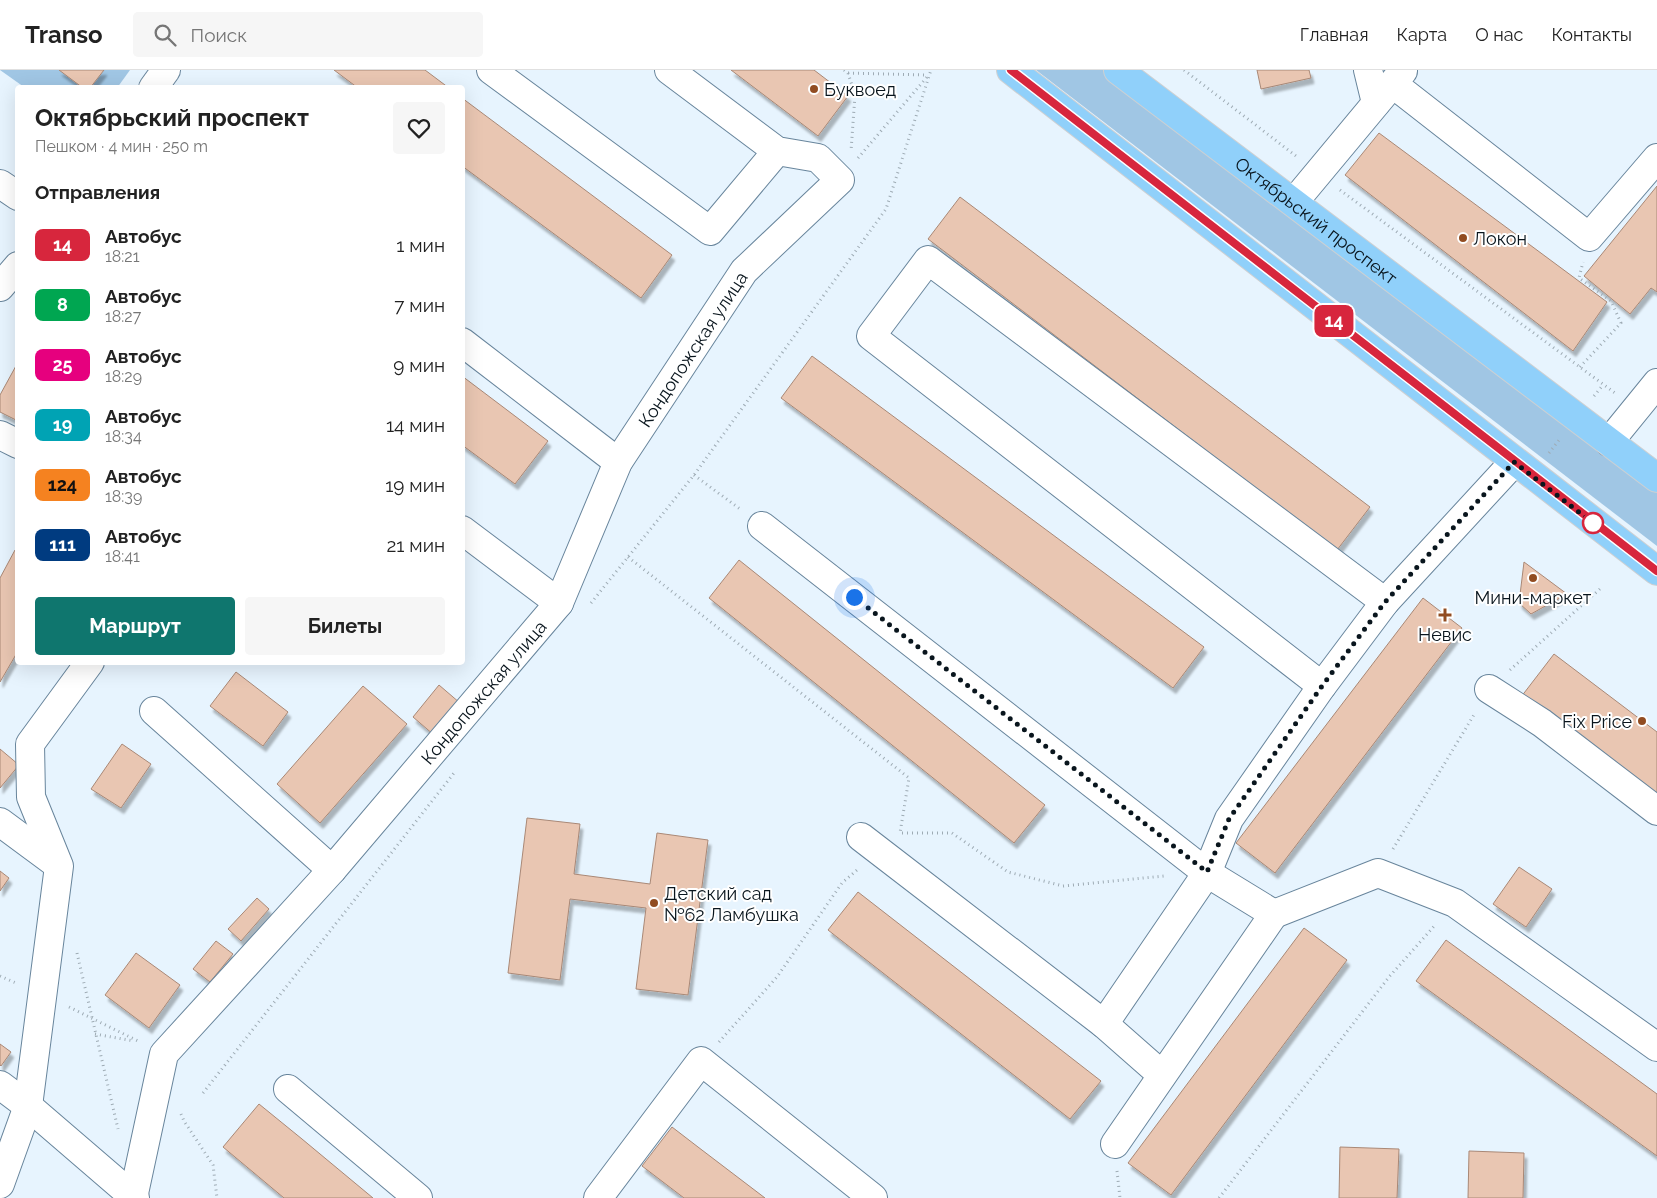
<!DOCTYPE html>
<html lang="ru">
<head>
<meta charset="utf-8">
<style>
  body { margin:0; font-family:Raleway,sans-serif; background:#f6f6f6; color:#222; height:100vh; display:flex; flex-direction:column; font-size:19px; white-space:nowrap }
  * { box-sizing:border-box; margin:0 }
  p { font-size:16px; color:#767676 }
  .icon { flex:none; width:28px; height:28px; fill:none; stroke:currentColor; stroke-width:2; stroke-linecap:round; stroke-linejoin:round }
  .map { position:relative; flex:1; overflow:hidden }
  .sheet { position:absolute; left:15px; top:15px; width:450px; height:580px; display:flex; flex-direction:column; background:#fff; border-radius:5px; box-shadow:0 5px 20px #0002 }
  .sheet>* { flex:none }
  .badge { padding:0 10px; border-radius:8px; font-size:18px; line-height:32px }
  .you { position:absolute; width:25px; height:25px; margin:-12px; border:4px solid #fff; border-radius:50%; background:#1a73e8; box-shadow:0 0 0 8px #1a73e833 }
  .map>.badge { position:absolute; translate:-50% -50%; box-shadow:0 0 0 2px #fff }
  h2 { padding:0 20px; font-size:19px; line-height:45px }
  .round { display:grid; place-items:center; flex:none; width:52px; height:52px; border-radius:5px; background:#f6f6f6 }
  .summary { display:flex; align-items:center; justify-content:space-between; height:85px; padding:0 20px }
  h1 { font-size:24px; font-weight:700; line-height:38px }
  .button { display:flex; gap:10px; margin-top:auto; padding:10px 20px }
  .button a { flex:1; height:58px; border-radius:5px; background:#0f766e; color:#fff; font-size:20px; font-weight:700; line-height:58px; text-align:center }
  .button a+a { background:#f6f6f6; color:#222 }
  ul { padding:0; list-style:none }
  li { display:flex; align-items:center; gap:15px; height:60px; padding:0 20px }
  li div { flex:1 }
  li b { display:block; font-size:19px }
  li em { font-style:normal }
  li .badge { min-width:55px; font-weight:700; text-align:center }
  header { display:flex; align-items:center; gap:30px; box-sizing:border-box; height:70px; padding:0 25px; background:#fff; border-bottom:1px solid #e0e0e0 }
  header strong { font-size:24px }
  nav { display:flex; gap:28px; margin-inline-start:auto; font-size:18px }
  .search { width:350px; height:45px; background:#f6f6f6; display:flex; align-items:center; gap:12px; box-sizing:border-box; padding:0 18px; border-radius:5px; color:#767676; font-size:19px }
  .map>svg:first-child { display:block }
  .green { fill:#a0c6e4 }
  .building { fill:#e9c6b2; stroke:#a98876; filter:url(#shadow) }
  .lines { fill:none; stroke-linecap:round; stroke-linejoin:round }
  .minor-casing { stroke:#68859c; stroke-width:30 }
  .major-casing { stroke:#ced0d2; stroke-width:30 }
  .path { stroke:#9eabb4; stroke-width:3; stroke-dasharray:1 4; stroke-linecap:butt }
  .minor { stroke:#fff; stroke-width:28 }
  .major { stroke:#90d0fa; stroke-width:28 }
  .line-casing { stroke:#fff; stroke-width:11 }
  .line { stroke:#d7263d; stroke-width:8 }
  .walk { stroke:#09151d; stroke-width:5; stroke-dasharray:0 9 }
  .poi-dot { fill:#914c21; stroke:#fff; stroke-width:2 }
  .stop-dot { fill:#fff; stroke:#d7263d; stroke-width:2.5 }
  .labels { text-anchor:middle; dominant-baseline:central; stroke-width:4; stroke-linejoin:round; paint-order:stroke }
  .poi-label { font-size:18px; fill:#09151d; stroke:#fff; text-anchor:start }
  .street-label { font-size:18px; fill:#09151d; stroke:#fff }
</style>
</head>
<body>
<header>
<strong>Transo</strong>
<div class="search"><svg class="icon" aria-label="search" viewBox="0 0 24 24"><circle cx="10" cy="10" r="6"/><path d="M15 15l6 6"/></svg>Поиск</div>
<nav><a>Главная</a><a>Карта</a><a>О нас</a><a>Контакты</a></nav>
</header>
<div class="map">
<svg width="1657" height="1128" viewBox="0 0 1657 1128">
  <defs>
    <filter id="shadow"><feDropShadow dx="3" dy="5.5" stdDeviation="1" flood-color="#0004"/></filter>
  </defs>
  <rect width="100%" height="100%" fill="#e7f4fe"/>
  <!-- green -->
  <g class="green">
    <polygon points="0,0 130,0 117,18 24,17"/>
    <polygon points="1036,0 1120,0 1657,415 1657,476"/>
  </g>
  <!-- building -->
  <g class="building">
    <polygon points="59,0 104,0 90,18 83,18"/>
    <polygon points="334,0 425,0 449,18 358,18"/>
    <polygon points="731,0 814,0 848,26 818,66"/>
    <polygon points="1257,0 1309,0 1311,8 1261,19"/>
    <polygon points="462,28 672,185 641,228 462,96"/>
    <polygon points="1379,63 1607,232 1573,281 1345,105"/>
    <polygon points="1657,116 1657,222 1651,218 1630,244 1584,206"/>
    <polygon points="960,127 1370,437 1337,480 928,169"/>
    <polygon points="812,286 1204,577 1173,618 781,328"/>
    <polygon points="17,294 18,294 18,351 0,342 0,325"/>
    <polygon points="462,306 548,371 515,414 462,375"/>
    <polygon points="15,480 18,481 18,581 0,612 0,508"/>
    <polygon points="739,490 1045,735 1014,773 709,528"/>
    <polygon points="1524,492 1567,524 1531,544 1519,533"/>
    <polygon points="1423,528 1462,558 1275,803 1236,773"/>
    <polygon points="1554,584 1657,662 1657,729 1521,627"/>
    <polygon points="236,602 288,642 263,676 210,636"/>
    <polygon points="439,615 460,633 434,665 413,647"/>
    <polygon points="363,616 407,654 320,753 277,714"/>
    <polygon points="122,674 151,694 121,738 91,719"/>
    <polygon points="0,679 19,695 0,718"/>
    <polygon points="527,748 580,754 574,804 650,814 657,763 708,770 688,925 636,919 646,838 570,829 560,910 508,903"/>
    <polygon points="1519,797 1552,819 1526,857 1493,834"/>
    <polygon points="0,801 9,808 0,821"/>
    <polygon points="858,822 1101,1011 1070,1049 828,860"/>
    <polygon points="257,828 269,839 241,871 228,859"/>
    <polygon points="1304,858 1347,890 1171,1125 1128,1093"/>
    <polygon points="1446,870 1657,1024 1657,1086 1416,911"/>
    <polygon points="216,871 233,884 210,912 193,899"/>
    <polygon points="136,883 180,915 149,958 105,925"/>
    <polygon points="0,974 11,982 1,996 0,995"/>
    <polygon points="259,1034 302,1069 373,1128 284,1128 223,1077"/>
    <polygon points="672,1057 698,1077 765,1128 684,1128 642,1096"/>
    <polygon points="1340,1077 1399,1079 1397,1128 1339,1128"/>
    <polygon points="1469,1081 1524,1083 1523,1128 1468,1128"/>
  </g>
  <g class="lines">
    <!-- minor casing -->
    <g class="minor-casing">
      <g id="minor">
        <polyline points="491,0 710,161 777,81"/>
        <polyline points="1368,0 1376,33"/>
        <polyline points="1393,14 1589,167 1657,88"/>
        <polyline points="153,18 166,0"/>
        <polyline points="0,114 18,126"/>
        <polyline points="1294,132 1403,1"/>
        <polyline points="0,217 18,196"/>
        <polyline points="462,272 618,392"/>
        <polyline points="0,365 18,374"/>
        <polyline points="1609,372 1657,313"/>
        <polyline points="762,456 1207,803 1274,844 1115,1074"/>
        <polyline points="462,460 559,533"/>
        <polyline points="1322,616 871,266 928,190 1385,532"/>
        <polyline points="1489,619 1542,653 1657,741"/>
        <polyline points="154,641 332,800"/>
        <polyline points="0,752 58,795"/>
        <polyline points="861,767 1104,954 1207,803 1229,749 1322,616 1385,532 1514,392"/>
        <polyline points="1274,844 1378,803 1455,833 1657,977"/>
        <polyline points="1104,954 1162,1005"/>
        <polyline points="0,1015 28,1036 135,1128"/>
        <polyline points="288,1019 418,1128"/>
        <polyline points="0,1114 28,1036 59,796 31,727 30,674 90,592"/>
        <path id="s1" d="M133 1128 164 984 332 800 559 533 618 392 744 201 840 110 818 88 777 81 669 0"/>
        <polyline points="598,1128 701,991 873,1128"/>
      </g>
    </g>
    <!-- major casing -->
    <g class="major-casing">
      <g id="major">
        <polyline points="1011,0 1657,501"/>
        <path id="s2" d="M1118 0 1657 408"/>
      </g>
    </g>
    <!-- path -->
    <g class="path">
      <polyline points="844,0 848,3 927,5"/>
      <polyline points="1184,0 1296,86"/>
      <polyline points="848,3 855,25 851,81"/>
      <polyline points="858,88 927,7"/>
      <polyline points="1340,120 1615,323"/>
      <polyline points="1580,297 1621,253 1611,231 1579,208 1583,192"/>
      <polyline points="1594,326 1603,315"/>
      <polyline points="1549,383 1559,370"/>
      <polyline points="694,405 740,439"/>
      <polyline points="628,487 909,708 900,763"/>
      <polyline points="591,533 694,405 886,139 931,0"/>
      <polyline points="1510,600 1601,518"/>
      <polyline points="902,763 952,763 1008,802 1063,816 1164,806"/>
      <polyline points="1393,779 1475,643"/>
      <polyline points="77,883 118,1059"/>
      <polyline points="0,906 16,913"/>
      <polyline points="69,937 140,972"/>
      <polyline points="95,964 134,971"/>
      <polyline points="719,972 777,907 842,813 857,800"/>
      <polyline points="203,1023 454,703"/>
      <polyline points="181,1044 184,1051 213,1095 217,1128"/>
      <polyline points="1117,1101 1120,1128"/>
      <polyline points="1219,1128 1389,907 1436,854"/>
    </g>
    <!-- minor -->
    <use href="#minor" class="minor"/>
    <!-- major -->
    <use href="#major" class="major"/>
  </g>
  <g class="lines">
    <!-- line casing -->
    <g class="line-casing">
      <polyline id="line" points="1011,0 1657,501"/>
    </g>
    <!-- line -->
    <use href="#line" class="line"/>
    <!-- walk -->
    <polyline class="walk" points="854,527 1207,802 1229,749 1322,616 1385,532 1514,392 1593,453"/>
  </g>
  <!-- markers -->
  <g class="poi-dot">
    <circle cx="814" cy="19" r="5"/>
    <circle cx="1463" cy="168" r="5"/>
    <circle cx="1533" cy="508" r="5"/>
    <path d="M1442.5 537.5h5v5h5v5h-5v5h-5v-5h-5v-5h5z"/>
    <circle cx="1642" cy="651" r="5"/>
    <circle cx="654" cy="833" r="5"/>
  </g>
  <circle class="stop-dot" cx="1593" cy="453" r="10"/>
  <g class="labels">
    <!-- poi labels -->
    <g class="poi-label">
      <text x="824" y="19">Буквоед</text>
      <text x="1473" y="168">Локон</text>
      <text x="1533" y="527" text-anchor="middle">Мини-маркет</text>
      <text x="1445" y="564" text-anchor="middle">Невис</text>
      <text x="1632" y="651" text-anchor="end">Fix Price</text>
      <text x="664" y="823">Детский сад<tspan x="664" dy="21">№62 Ламбушка</tspan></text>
    </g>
    <!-- street labels -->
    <g class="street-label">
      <text stroke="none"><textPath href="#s2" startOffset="249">Октябрьский проспект</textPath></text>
      <text stroke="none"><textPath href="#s1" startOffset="1035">Кондопожская улица</textPath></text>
      <text stroke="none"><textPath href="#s1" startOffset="630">Кондопожская улица</textPath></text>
    </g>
  </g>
</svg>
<div class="you" style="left:854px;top:527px"></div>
<b class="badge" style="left:1334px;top:251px;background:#d7263d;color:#fff">14</b>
<section class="sheet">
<div class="summary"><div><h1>Октябрьский проспект</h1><p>Пешком · 4 мин · 250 m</p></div><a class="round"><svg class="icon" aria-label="heart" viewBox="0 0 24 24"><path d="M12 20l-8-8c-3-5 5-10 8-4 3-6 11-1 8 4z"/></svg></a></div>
<h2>Отправления</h2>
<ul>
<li><span class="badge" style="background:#d7263d;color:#fff">14</span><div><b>Автобус</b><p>18:21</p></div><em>1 мин</em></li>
<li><span class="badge" style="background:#00a651;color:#fff">8</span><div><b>Автобус</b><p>18:27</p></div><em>7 мин</em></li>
<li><span class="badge" style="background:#e6007e;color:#fff">25</span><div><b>Автобус</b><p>18:29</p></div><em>9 мин</em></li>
<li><span class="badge" style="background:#00a3b4;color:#fff">19</span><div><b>Автобус</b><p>18:34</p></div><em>14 мин</em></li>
<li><span class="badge" style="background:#f58220;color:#111">124</span><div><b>Автобус</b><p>18:39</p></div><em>19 мин</em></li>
<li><span class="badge" style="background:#003b80;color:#fff">111</span><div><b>Автобус</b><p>18:41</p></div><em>21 мин</em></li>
</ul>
<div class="button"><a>Маршрут</a><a>Билеты</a></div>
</section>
</div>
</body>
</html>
